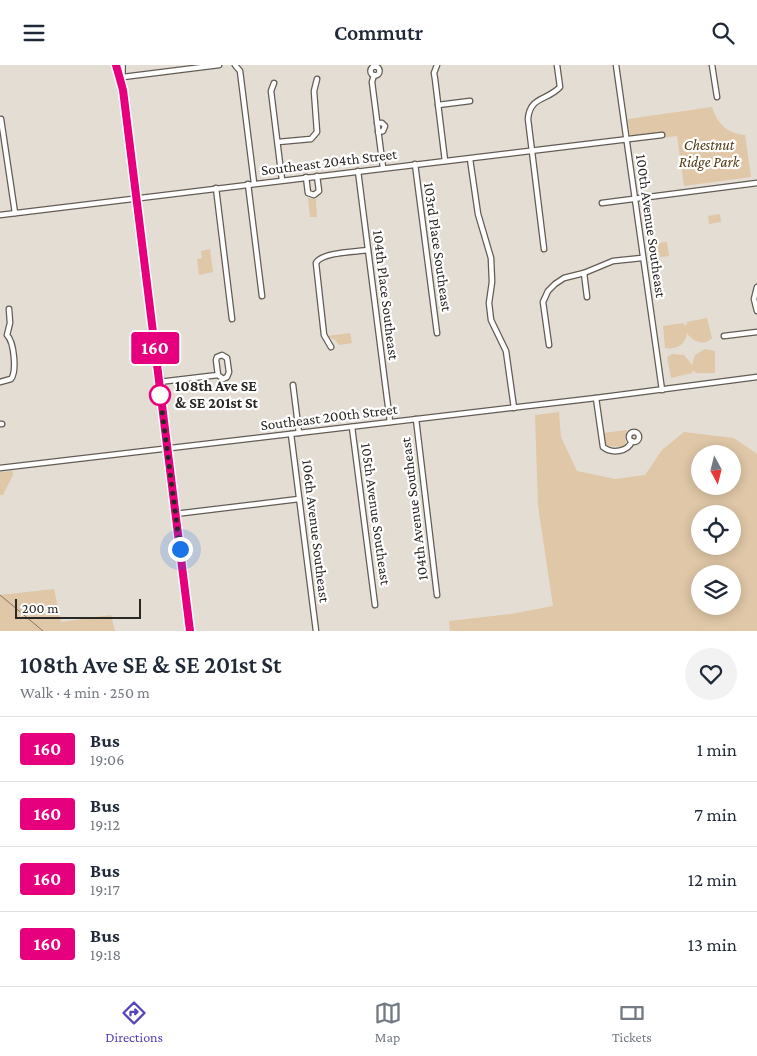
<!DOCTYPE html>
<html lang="en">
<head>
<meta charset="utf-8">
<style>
  body { margin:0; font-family:"Crimson Pro",serif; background:#f2f2f3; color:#1f2937; height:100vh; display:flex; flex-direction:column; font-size:19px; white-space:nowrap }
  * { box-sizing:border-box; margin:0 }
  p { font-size:16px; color:#747a83 }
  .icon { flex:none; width:28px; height:28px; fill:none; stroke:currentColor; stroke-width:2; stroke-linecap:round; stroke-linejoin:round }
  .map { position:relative; height:566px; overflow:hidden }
  .side { display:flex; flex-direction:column; background:#fff; flex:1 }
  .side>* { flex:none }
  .badge { padding:0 10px; border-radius:4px; font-size:18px; line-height:32px }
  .needle { width:32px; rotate:173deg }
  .buttons { position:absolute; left:691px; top:380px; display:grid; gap:10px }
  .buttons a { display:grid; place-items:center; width:50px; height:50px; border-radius:50%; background:#fff; box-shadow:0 2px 12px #0003; font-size:25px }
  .scale { position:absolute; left:15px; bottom:12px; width:126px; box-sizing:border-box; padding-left:5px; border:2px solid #2a2824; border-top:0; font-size:14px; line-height:18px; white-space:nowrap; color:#2a2824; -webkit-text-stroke:4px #fff; paint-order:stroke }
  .you { position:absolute; width:25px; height:25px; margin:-12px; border:4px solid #fff; border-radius:50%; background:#1a73e8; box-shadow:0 0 0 8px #1a73e833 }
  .map>.badge { position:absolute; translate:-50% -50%; box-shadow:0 0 0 2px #fff }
  .round { display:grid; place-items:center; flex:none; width:52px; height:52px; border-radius:26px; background:#f2f2f3 }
  .head { display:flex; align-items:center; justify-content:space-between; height:85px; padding:0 20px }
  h1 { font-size:24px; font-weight:600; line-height:38px }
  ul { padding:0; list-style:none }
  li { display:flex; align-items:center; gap:15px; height:65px; padding:0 20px; border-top:1px solid #e0e1e3 }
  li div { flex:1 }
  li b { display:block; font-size:19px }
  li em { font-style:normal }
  li .badge { min-width:55px; font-weight:700; text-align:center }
  header { display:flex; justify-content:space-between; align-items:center; height:65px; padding:0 20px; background:#fff; font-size:22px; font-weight:600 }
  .dock { display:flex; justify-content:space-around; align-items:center; height:70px; border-top:1px solid #e0e1e3; background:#fff; font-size:14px; color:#747a83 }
  .dock a { display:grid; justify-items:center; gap:2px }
  .dock .current { color:#5545bc }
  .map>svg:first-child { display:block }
  .green { fill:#dfc7a7; fill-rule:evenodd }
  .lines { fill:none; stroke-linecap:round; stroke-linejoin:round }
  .stream { stroke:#887660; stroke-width:1 }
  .minor-casing { stroke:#625c54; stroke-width:7 }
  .major-casing { stroke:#625c54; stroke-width:8 }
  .minor { stroke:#fff; stroke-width:4.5 }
  .major { stroke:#fff; stroke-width:5.5 }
  .line-casing { stroke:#fff; stroke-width:11 }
  .line { stroke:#e6007e; stroke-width:8 }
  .walk { stroke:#2a2824; stroke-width:5; stroke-dasharray:0 9 }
  .stop-dot { fill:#fff; stroke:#e6007e; stroke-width:2.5 }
  .labels { text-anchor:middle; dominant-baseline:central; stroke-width:4.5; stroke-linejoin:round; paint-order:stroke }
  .park-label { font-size:15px; font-style:italic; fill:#533810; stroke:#fff }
  .street-label { font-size:15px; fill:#2a2824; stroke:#fff }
  .stop-label { font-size:15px; font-weight:bold; fill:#2a2824; stroke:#fff; text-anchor:start }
</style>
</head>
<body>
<header><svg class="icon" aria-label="menu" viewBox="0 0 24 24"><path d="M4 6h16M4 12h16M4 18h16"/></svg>Commutr<svg class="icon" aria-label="search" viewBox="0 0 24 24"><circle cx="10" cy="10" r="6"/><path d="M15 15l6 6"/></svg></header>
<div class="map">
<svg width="757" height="566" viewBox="0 0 757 566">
  <rect width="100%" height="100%" fill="#e4ddd4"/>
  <!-- green -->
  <g class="green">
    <path d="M712 42C717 59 728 69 745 70L751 112 684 121 677 71 631 77 628 54Z"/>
    <polygon points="308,133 316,134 317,152 310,152"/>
    <polygon points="720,149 721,157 709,159 708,151"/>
    <polygon points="667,177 669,191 660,192 657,178"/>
    <polygon points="210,184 213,207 199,210 197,194 202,193 201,186"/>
    <path d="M707 253 712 273C704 282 692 276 687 268 685 279 678 285 665 283L663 261 683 258 686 261 687 257Z"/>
    <polygon points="350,268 352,278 339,280 335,275 327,271"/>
    <polygon points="705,284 715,286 715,308 696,308 693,305 692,308 671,313 667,292 672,289 684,290 692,300 695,290"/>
    <path d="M559 347 561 372 577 406 615 414 645 410 662 385 684 367 734 373 757 389V566H450L449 556 511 549 553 541 538 441 535 350ZM700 389H732V421H700ZM700 449H732V481H700ZM700 509H732V541H700Z"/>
    <polygon points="627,365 625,373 626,380 622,382 607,381 605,377 603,368"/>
    <polygon points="13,406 13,410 3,430 0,430 0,407"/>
    <polygon points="54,524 61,557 111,550 115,566 0,566 0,530"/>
  </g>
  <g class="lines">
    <!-- stream -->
    <polyline class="stream" points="0,530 43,566"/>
    <!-- minor casing -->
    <g class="minor-casing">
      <g id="minor">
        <polyline points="235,0 240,6 254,118"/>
        <polyline points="437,0 434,8 435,14 445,96"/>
        <polyline points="616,0 662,325"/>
        <polyline points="712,0 717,32"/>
        <circle cx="375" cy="6" r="4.5"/>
        <polyline points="374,10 372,17 383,103"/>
        <polyline points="123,12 219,0"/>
        <polyline points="274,18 271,26 282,115"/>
        <polyline points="438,40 470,36"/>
        <polyline points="1,54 15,148"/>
        <polyline points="377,58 382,58 385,61 383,66 378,67"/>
        <polyline points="278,77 311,74 317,67 314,26 317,14"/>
        <polyline points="470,94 478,149 491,193 492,217 489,238 491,255 506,286 514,343"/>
        <polyline points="415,99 437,268"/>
        <polyline points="358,106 390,357"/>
        <polyline points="306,112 308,128 314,130 319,126 317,111"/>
        <polyline points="248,119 262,231"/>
        <polyline points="216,123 232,254"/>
        <polyline points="602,138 757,118"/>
        <polyline points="0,150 662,70"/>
        <path d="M544 184 528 54C530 31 547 36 560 22L557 0"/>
        <polyline points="584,208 587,232"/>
        <polyline points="757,222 754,234 757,246"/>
        <polyline points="724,271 757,267"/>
        <polyline points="549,280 543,237 548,226 555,219 564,213 584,208 613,196 642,193"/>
        <path d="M331 282 324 270 316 198C322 187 355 187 368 185"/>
        <path d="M0 317 11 314C17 306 14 277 7 270L10 258 9 244"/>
        <polyline points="159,317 218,310 223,314 227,312 229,307 227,293 222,290 217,292 216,295 218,310"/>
        <polyline points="293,320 299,368"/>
        <path d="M596 333 603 382C612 389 628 387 632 376"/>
        <polyline points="416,354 437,530"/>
        <polyline points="0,359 2,359"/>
        <polyline points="352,362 375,540"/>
        <circle cx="634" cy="372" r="5"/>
        <polyline points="291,369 316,566"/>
        <polyline points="0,403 596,333 757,312"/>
        <polyline points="175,449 299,434"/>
      </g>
    </g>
    <!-- major casing -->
    <g class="major-casing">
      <g id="major">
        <polyline points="116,0 119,13 122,18"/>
        <polyline points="122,0 122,18 190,566"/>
      </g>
    </g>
    <!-- minor -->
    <use href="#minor" class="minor"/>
    <!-- major -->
    <use href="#major" class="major"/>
  </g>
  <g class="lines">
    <!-- line casing -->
    <g class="line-casing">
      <polyline id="line" points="116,0 123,25 190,566"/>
    </g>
    <!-- line -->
    <use href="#line" class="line"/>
    <!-- walk -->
    <polyline class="walk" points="160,330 180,484"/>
  </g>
  <!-- markers -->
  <circle class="stop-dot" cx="160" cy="330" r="10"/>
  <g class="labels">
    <!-- park labels -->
    <g class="park-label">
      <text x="709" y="80">Chestnut<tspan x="709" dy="17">Ridge Park</tspan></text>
    </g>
    <!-- street labels -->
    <g class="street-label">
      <text transform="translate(329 97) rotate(-7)">Southeast 204th Street</text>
      <text transform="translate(651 161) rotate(82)">100th Avenue Southeast</text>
      <text transform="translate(438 182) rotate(82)">103rd Place Southeast</text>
      <text transform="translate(386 230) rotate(83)">104th Place Southeast</text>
      <text transform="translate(329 352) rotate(-7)">Southeast 200th Street</text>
      <text transform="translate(414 444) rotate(-97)">104th Avenue Southeast</text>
      <text transform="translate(376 449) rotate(82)">105th Avenue Southeast</text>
      <text transform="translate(316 466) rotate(83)">106th Avenue Southeast</text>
    </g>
    <!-- stop labels -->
    <g class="stop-label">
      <text x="175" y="321">108th Ave SE<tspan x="175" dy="17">&amp; SE 201st St</tspan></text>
    </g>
  </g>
</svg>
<div class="buttons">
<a><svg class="needle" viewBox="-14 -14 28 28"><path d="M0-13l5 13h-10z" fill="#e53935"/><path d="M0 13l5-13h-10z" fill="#747a83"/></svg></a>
<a><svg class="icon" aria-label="locate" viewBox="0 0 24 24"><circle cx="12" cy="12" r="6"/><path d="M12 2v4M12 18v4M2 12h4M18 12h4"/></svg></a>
<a><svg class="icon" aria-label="layers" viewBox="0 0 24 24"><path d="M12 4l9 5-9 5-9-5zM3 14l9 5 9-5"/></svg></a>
</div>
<div class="scale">200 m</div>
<div class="you" style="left:180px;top:484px"></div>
<b class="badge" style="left:155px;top:283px;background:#e6007e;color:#fff">160</b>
</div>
<section class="side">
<div class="head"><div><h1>108th Ave SE &amp; SE 201st St</h1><p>Walk · 4 min · 250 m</p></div><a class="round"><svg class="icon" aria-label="heart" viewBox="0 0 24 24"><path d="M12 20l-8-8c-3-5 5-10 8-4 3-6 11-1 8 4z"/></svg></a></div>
<ul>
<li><span class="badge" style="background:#e6007e;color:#fff">160</span><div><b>Bus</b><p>19:06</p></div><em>1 min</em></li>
<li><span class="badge" style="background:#e6007e;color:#fff">160</span><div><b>Bus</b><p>19:12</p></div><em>7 min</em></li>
<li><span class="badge" style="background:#e6007e;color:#fff">160</span><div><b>Bus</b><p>19:17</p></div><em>12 min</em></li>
<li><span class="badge" style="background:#e6007e;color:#fff">160</span><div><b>Bus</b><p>19:18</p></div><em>13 min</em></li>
</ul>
</section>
<nav class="dock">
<a class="current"><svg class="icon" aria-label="directions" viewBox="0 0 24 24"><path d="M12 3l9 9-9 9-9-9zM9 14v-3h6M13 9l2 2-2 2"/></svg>Directions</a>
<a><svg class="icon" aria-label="map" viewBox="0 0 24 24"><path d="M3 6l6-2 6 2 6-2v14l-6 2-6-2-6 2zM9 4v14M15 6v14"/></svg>Map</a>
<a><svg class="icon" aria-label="tickets" viewBox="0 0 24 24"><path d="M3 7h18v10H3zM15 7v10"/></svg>Tickets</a>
</nav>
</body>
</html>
